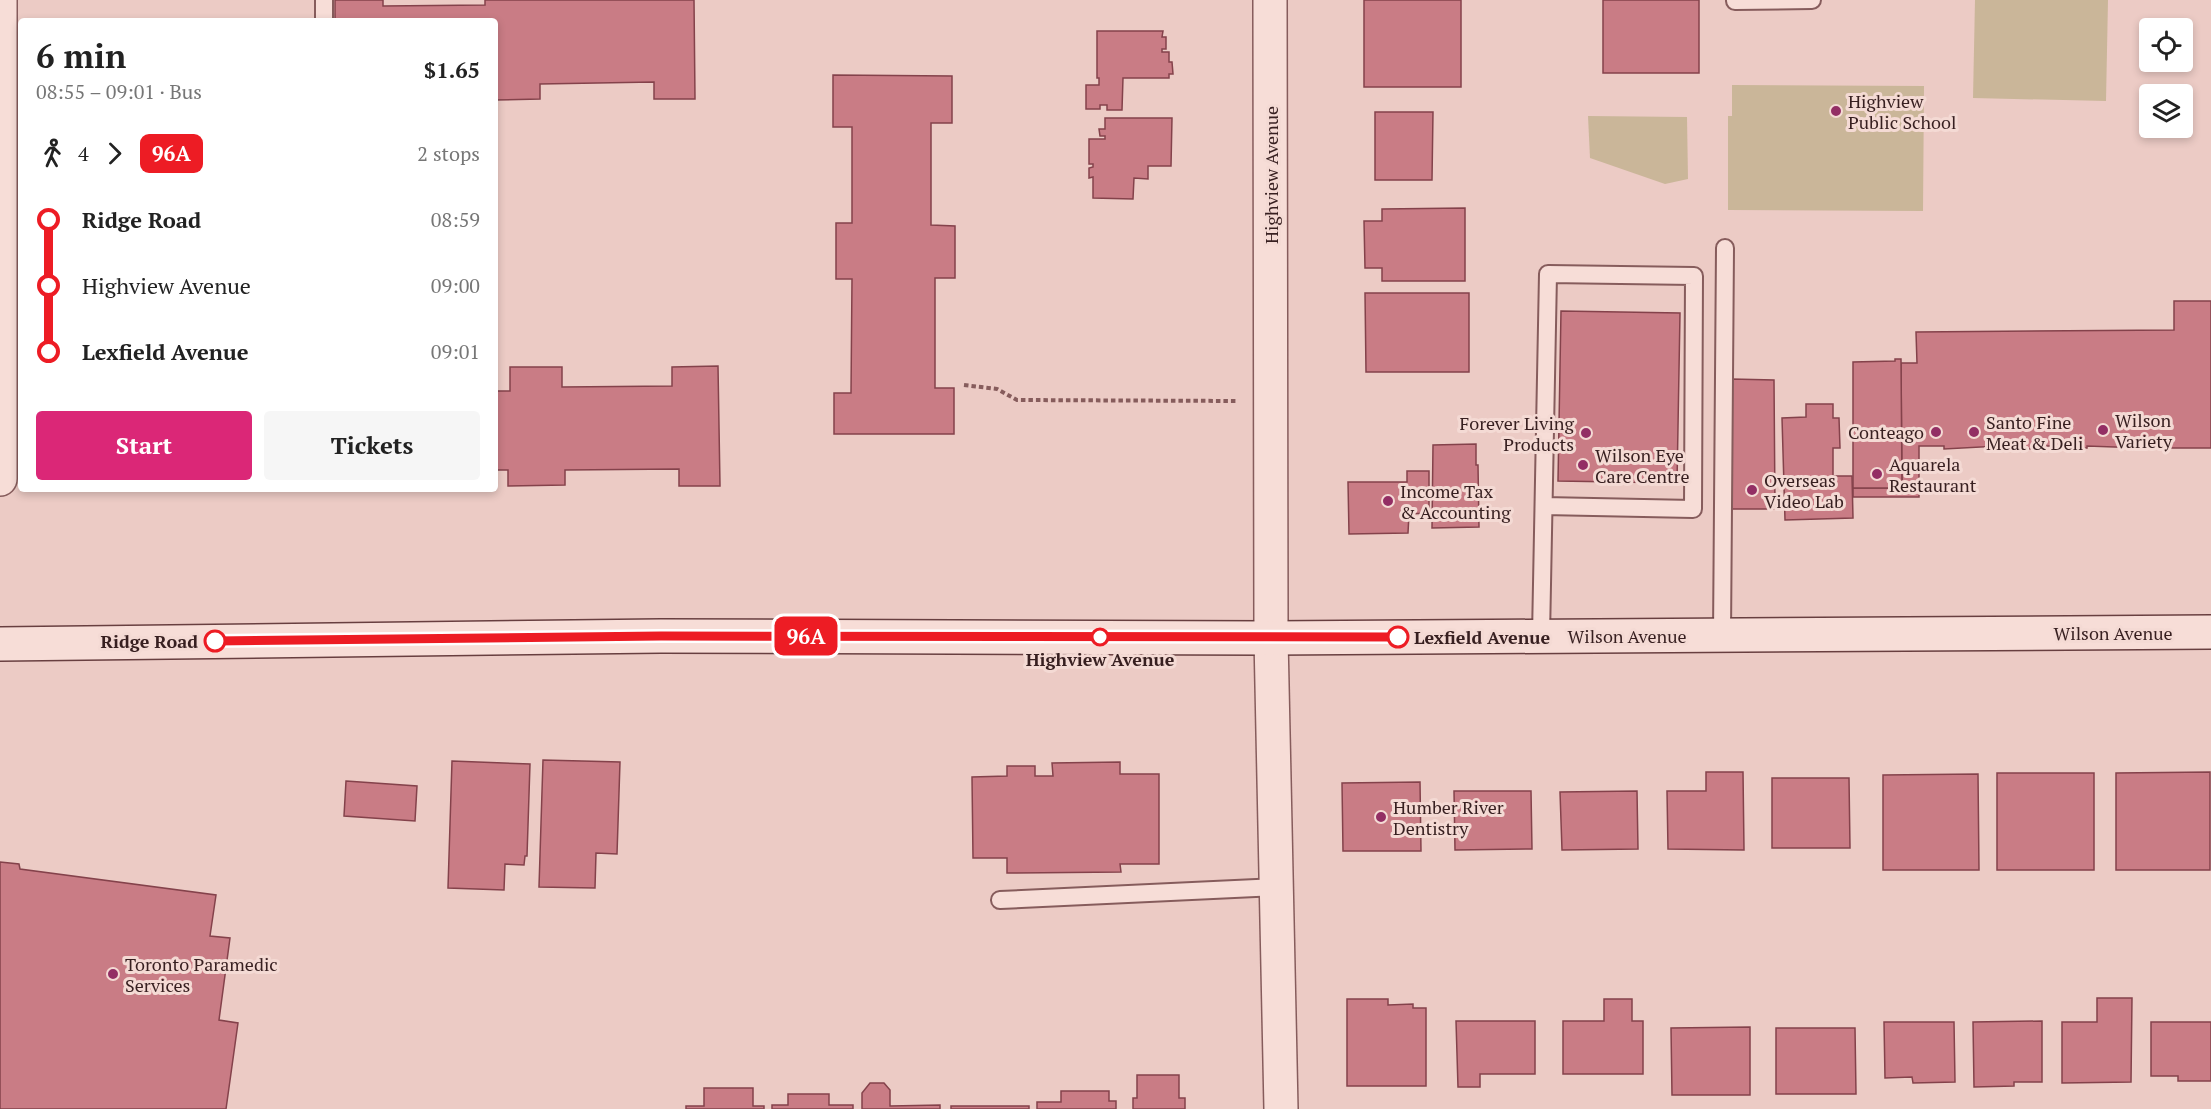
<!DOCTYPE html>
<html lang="en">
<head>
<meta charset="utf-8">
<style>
  body { margin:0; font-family:"PT Serif",serif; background:#f6f6f6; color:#222; height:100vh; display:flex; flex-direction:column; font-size:22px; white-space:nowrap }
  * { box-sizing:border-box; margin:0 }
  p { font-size:20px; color:#767676 }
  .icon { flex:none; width:33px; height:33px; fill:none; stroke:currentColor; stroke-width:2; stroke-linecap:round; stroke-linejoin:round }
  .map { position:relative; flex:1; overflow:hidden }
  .drawer { position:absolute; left:18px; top:18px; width:480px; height:474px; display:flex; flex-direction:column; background:#fff; border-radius:6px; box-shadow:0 3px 9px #0003 }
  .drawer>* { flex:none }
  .badge { padding:0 12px; border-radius:9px; font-size:21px; line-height:39px }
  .tools { position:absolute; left:2139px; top:18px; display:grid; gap:12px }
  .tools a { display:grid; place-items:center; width:54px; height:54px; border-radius:6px; background:#fff; box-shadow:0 3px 9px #0003; font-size:30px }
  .map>.badge { position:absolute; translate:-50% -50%; box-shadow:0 0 0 3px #fff }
  .legs { display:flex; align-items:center; gap:9px; height:66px; padding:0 18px; font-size:20px }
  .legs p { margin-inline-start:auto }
  .summary { display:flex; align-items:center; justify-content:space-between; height:102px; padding:0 18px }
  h1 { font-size:33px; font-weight:700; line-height:45px }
  .action { display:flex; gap:12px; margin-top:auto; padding:12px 18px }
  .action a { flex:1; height:69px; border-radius:6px; background:#db2777; color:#fff; font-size:24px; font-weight:700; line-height:69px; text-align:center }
  .action a+a { background:#f6f6f6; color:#222 }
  ul { padding:0 18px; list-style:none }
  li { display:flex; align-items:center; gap:21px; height:66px; font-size:22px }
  li i { display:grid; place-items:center; width:9px; height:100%; margin:0 8px; background:currentColor }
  li i::after { content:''; width:15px; height:15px; margin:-8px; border:4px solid; border-radius:50%; background:#fff }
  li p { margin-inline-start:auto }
  li:first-child i { background:linear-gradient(#0000 50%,currentColor 0) }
  li:last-child i { background:linear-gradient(currentColor 50%,#0000 0) }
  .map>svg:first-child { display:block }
  .green { fill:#cab699 }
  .building { fill:#c97c85; stroke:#84424b; stroke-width:1.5 }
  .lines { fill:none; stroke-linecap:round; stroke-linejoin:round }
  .service-casing { stroke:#865c5c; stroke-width:20 }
  .minor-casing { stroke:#865c5c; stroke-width:36 }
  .tertiary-casing { stroke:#865c5c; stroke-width:36 }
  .secondary-casing { stroke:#683f40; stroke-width:36 }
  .path { stroke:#865c5c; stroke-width:4; stroke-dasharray:4.5 3; stroke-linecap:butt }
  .service { stroke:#f7ddd7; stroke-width:16 }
  .minor { stroke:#f7ddd7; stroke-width:33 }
  .tertiary { stroke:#f7ddd7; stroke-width:33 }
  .secondary { stroke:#f7ddd7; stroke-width:33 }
  .line-1-casing { stroke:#fff; stroke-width:14 }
  .line-1 { stroke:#ed1c24; stroke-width:9 }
  .poi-dot { fill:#932e64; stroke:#f4dad4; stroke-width:2 }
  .stop-1-dot { fill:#fff; stroke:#ed1c24; stroke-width:3 }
  .labels { text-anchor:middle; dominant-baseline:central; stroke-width:6; stroke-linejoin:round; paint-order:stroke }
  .poi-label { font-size:18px; fill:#371f20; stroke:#f4dad4; text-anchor:start }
  .street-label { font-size:18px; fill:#371f20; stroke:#f4dad4 }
  .stop-label { font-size:18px; font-weight:bold; fill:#371f20; stroke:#f4dad4; text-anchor:start }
</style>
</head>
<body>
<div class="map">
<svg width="2211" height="1109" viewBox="0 0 2211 1109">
  <rect width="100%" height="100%" fill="#eccbc5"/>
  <!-- green -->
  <g class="green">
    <polygon points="1975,0 2108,0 2106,101 1973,98"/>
    <polygon points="1732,85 1924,86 1923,211 1728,210 1728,116 1732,116"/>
    <polygon points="1588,116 1687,117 1688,179 1665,184 1590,158"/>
  </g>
  <!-- building -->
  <g class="building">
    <polygon points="335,0 383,0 383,6 485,5 485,0 694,0 695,99 654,99 654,82 540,84 540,99 495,100 495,21 335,21"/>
    <rect x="1364" y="0" width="97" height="87"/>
    <rect x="1603" y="0" width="96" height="73"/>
    <polygon points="1097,31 1163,31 1162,37 1166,37 1166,49 1162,49 1162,52 1169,52 1169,62 1172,62 1173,74 1169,74 1169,78 1123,78 1122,110 1107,110 1107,105 1100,105 1100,109 1086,109 1086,85 1099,85 1099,78 1097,78"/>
    <polygon points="833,75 952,76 952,123 931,123 931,225 955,226 955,278 935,278 935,388 954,388 954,434 834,434 834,393 851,393 852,279 836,279 836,223 852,223 852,127 833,127"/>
    <polygon points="1375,112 1433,112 1432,180 1375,180"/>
    <polygon points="1105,118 1172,118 1171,166 1148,166 1148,179 1134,178 1133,199 1093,198 1093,177 1089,178 1089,168 1093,167 1093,164 1089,164 1089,139 1105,139 1105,136 1100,136 1099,129 1105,129"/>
    <polygon points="1465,208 1465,281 1382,281 1382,268 1365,268 1364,221 1382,221 1382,209"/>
    <polygon points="1365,293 1469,293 1469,372 1366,372"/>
    <polygon points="2174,301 2211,301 2211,448 2162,448 2162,445 2142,446 2142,448 2087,446 2087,448 2054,448 2054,446 2031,446 2031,449 1999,448 1999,446 1944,449 1944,446 1919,446 1919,497 1853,497 1853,488 1902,488 1901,363 1917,363 1916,332 2174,330"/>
    <polygon points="1561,311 1680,313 1677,483 1558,481"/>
    <polygon points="1895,359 1901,359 1902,488 1853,488 1853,362 1895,361"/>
    <polygon points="718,366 720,486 679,486 679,469 565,470 565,485 508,486 508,470 495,470 495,391 510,391 510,367 562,367 562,387 672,386 672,367"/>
    <polygon points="1731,379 1774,380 1775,509 1729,509"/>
    <polygon points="1806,404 1833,404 1833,418 1839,418 1840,448 1833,448 1833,476 1852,476 1853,518 1785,520 1782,418 1806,417"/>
    <polygon points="1476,444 1476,465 1478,465 1479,527 1432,528 1433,445"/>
    <polygon points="1407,471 1429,471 1429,513 1409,514 1408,533 1349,534 1348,482 1407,482"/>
    <polygon points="360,489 412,489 412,490 360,491"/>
    <polygon points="543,760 620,762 617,854 596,853 595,888 539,887"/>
    <polygon points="452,761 530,764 527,856 525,856 524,865 505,864 504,890 448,888"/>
    <polygon points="1120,762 1120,774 1159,774 1159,864 1120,864 1121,872 1007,873 1007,858 973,858 972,777 1007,776 1007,766 1035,766 1035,776 1053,776 1052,763"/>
    <polygon points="1706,772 1743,772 1744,850 1668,849 1667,791 1706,791"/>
    <polygon points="2210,772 2210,870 2116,870 2116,773"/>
    <rect x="1997" y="773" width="97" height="97"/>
    <polygon points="1978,774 1979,870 1883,870 1883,775"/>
    <polygon points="1772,778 1849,778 1850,848 1772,848"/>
    <polygon points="346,781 417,786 415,821 344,816"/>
    <polygon points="1420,782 1421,851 1343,851 1342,783"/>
    <polygon points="1454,791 1531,791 1532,849 1455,850"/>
    <polygon points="1637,791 1638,849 1562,850 1560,792"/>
    <polygon points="0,862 19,864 20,869 216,895 210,936 230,938 219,1020 238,1023 226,1109 0,1109"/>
    <polygon points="2097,998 2132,998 2131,1082 2062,1083 2062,1022 2097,1022"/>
    <polygon points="1347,999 1388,999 1388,1005 1413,1004 1413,1008 1426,1008 1426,1086 1347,1086"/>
    <polygon points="1604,999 1632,999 1632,1021 1643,1021 1643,1074 1563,1074 1563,1021 1604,1021"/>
    <polygon points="1456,1021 1535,1021 1535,1074 1480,1074 1480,1087 1458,1087"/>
    <polygon points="2042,1021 2042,1082 2014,1082 2014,1086 1974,1087 1973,1022"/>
    <polygon points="1884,1022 1954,1022 1955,1082 1913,1083 1912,1077 1885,1078"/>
    <polygon points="2151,1022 2211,1022 2211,1081 2178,1081 2178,1076 2151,1076"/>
    <polygon points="1750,1027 1750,1095 1672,1095 1671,1028"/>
    <polygon points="1776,1028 1855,1028 1856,1094 1776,1094"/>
    <polygon points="1137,1075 1179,1075 1179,1098 1185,1098 1185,1109 1133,1109 1133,1098 1137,1098"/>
    <polygon points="870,1083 884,1083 890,1090 890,1106 940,1105 940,1109 862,1109 862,1093"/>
    <polygon points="704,1088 753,1088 753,1106 764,1106 764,1109 686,1109 686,1106 704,1106"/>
    <polygon points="1061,1091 1109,1091 1109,1101 1116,1101 1116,1109 1037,1109 1037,1102 1061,1102"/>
    <polygon points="788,1094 829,1094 829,1105 853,1105 853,1109 772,1109 772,1105 788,1105"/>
    <rect x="951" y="1106" width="78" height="3"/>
  </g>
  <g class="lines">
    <!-- service casing -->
    <g class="service-casing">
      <g id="service">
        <polyline points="324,0 324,21"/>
        <polyline points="1735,1 1812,0"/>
        <polyline points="1722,635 1725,248"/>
        <polyline points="1541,636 1548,274 1694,276 1693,509 1544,506"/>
        <polyline points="1000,900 1276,887"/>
      </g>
    </g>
    <!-- minor casing -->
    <g class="minor-casing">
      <g id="minor">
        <polyline points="1270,0 1271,638"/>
        <polyline points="0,479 0,0"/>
      </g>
    </g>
    <!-- tertiary casing -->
    <g class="tertiary-casing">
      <polyline id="tertiary" points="1271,638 1281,1109"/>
    </g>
    <!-- secondary casing -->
    <g class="secondary-casing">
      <polyline id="secondary" points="0,644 661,636 1271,638 2211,632"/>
    </g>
    <!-- path -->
    <polyline class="path" points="964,385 997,389 1017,400 1236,401"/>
    <!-- service -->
    <use href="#service" class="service"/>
    <!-- minor -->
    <use href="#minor" class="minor"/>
    <!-- tertiary -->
    <use href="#tertiary" class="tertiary"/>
    <!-- secondary -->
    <use href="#secondary" class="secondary"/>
  </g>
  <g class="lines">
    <!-- line-1 casing -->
    <g class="line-1-casing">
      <polyline id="line-1" points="215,641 661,636 1398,637"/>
    </g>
    <!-- line-1 -->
    <use href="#line-1" class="line-1"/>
  </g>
  <!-- markers -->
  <g class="poi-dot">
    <circle cx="1836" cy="111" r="6"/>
    <circle cx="2103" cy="430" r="6"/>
    <circle cx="1936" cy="432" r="6"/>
    <circle cx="1974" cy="432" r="6"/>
    <circle cx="1586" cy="433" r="6"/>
    <circle cx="1583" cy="465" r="6"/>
    <circle cx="1877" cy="474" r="6"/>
    <circle cx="1752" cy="490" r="6"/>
    <circle cx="1388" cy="501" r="6"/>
    <circle cx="1381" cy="817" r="6"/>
    <circle cx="113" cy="974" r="6"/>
  </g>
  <g class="stop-1-dot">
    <circle cx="1100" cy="637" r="8"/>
    <circle cx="1398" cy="637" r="10"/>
    <circle cx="215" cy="641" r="10"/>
  </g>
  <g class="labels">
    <!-- poi labels -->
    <g class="poi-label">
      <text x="1848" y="101">Highview<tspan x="1848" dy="21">Public School</tspan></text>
      <text x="2115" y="420">Wilson<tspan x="2115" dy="21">Variety</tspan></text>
      <text x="1986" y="422">Santo Fine<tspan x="1986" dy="21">Meat &amp; Deli</tspan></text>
      <text x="1574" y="423" text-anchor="end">Forever Living<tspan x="1574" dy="21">Products</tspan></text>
      <text x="1924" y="432" text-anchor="end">Conteago</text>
      <text x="1595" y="455">Wilson Eye<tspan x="1595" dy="21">Care Centre</tspan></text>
      <text x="1889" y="464">Aquarela<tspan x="1889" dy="21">Restaurant</tspan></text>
      <text x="1764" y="480">Overseas<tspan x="1764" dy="21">Video Lab</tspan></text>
      <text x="1400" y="491">Income Tax<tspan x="1400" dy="21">&amp; Accounting</tspan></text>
      <text x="1393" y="807">Humber River<tspan x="1393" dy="21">Dentistry</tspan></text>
      <text x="125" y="964">Toronto Paramedic<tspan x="125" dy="21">Services</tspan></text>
    </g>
    <!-- street labels -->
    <g class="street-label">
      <text transform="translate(1271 175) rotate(-90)">Highview Avenue</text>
      <text x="2113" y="633">Wilson Avenue</text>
      <text x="1627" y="636">Wilson Avenue</text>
    </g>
    <!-- stop labels -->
    <g class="stop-label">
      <text x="1414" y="637">Lexfield Avenue</text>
      <text x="198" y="641" text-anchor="end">Ridge Road</text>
      <text x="1100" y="659" text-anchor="middle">Highview Avenue</text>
    </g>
  </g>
</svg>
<div class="tools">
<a><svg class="icon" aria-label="locate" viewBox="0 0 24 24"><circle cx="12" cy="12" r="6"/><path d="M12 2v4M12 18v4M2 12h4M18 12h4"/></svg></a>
<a><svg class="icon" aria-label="layers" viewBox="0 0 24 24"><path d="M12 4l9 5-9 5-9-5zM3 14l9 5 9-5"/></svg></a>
</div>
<b class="badge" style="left:806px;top:636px;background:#ed1c24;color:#fff">96A</b>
<section class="drawer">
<div class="summary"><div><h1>6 min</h1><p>08:55 – 09:01 · Bus</p></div><b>$1.65</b></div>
<div class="legs"><svg class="icon" aria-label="walk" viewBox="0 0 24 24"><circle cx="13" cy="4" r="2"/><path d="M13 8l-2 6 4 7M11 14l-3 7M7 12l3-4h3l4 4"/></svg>4<svg class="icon" aria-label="forward" viewBox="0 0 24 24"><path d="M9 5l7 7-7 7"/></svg><b class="badge" style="background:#ed1c24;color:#fff">96A</b><p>2 stops</p></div>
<ul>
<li><i style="color:#ed1c24"></i><b>Ridge Road</b><p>08:59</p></li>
<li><i style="color:#ed1c24"></i><span>Highview Avenue</span><p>09:00</p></li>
<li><i style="color:#ed1c24"></i><b>Lexfield Avenue</b><p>09:01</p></li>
</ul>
<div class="action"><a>Start</a><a>Tickets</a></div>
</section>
</div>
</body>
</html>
